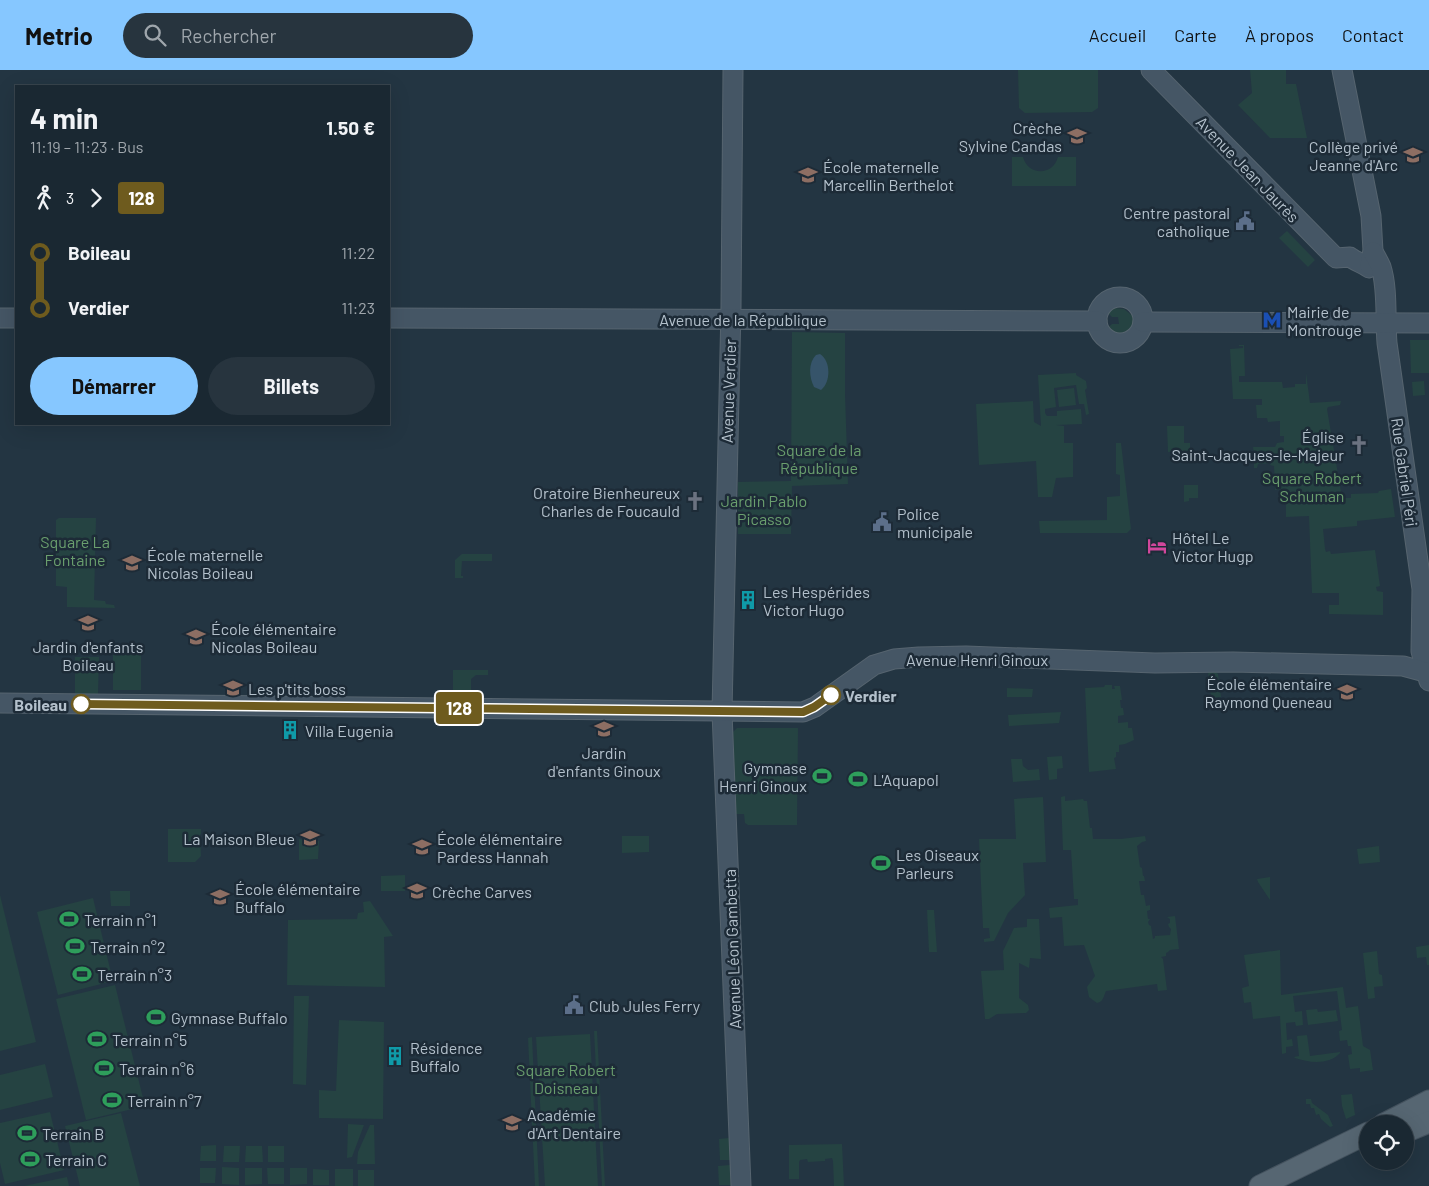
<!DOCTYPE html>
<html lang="fr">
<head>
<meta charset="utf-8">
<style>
  body { margin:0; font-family:Barlow,sans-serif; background:#27343e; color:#f1f3f6; height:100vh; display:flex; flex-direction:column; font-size:19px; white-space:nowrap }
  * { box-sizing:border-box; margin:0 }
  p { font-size:16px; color:#9fa6ac }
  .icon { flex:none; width:28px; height:28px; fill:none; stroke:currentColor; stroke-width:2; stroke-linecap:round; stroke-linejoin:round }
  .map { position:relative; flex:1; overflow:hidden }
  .drawer { position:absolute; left:15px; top:15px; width:375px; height:340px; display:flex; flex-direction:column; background:#1a2832; border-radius:0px; box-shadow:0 5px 20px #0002,0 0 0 1px #38444d }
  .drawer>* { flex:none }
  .badge { padding:0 10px; border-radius:4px; font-size:18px; line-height:32px }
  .fabs { position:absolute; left:1359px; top:1045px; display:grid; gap:10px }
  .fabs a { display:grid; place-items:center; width:55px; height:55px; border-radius:50%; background:#1a2832; box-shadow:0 5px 20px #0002,0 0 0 1px #38444d; font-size:25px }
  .map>.badge { position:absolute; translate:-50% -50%; box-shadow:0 0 0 2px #fff }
  .legs { display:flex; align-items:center; gap:8px; height:55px; padding:0 15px; font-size:16px }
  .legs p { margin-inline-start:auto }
  .summary { display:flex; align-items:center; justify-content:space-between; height:85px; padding:0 15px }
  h1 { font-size:28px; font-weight:700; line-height:38px }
  .button { display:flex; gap:10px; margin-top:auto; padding:10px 15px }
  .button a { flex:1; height:58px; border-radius:30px; background:#86c7ff; color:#111; font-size:20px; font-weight:700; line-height:58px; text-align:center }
  .button a+a { background:#27343e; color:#f1f3f6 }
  ul { padding:0 15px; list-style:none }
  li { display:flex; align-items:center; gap:18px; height:55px; font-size:19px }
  li i { display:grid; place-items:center; width:8px; height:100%; margin:0 6px; background:currentColor }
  li i::after { content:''; width:12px; height:12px; margin:-6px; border:4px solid; border-radius:50%; background:#1a2832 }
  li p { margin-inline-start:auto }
  li:first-child i { background:linear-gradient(#0000 50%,currentColor 0) }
  li:last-child i { background:linear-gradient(currentColor 50%,#0000 0) }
  header { display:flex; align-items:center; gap:30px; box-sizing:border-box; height:70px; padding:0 25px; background:#86c7ff; color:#111 }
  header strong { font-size:24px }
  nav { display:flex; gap:28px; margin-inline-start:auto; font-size:18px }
  .search { width:350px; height:45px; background:#27343e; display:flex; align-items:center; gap:12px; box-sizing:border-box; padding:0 18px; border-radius:28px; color:#9fa6ac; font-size:19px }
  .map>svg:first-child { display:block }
  .green { fill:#254342 }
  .water { fill:#36546a }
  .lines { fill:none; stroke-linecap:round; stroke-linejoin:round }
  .secondary-casing { stroke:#56646f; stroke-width:21 }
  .primary-casing { stroke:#44525e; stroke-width:23 }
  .secondary { stroke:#455665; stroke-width:19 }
  .primary { stroke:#566672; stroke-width:21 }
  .line-1-casing { stroke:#fff; stroke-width:11 }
  .line-1 { stroke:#6e5b1e; stroke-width:8 }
  .stop-1-dot { fill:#fff; stroke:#6e5b1e; stroke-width:2.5 }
  .labels { text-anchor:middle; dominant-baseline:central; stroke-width:5; stroke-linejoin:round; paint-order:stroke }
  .poi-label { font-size:16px; fill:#b4c1cc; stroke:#1d2b37; text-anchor:start }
  .street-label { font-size:16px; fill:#b4c1cc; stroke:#1d2b37 }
  .park-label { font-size:16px; fill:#6a9f6e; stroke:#1d2b37 }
  .stop-label { font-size:16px; font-weight:bold; fill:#b4c1cc; stroke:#1d2b37; text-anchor:start }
</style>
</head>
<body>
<header>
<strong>Metrio</strong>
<div class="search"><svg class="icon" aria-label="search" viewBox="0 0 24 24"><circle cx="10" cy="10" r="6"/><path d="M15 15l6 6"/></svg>Rechercher</div>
<nav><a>Accueil</a><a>Carte</a><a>À propos</a><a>Contact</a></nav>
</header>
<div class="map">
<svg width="1429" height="1116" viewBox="0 0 1429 1116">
  <rect width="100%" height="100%" fill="#233542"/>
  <!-- green -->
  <g class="green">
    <polygon points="1018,0 1098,0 1098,38 1092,42 1025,43 1019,38"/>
    <polygon points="1250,0 1286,0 1286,14 1296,14 1307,68 1270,68 1238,35 1252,23"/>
    <path d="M1012 87H1023C1028 106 1053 106 1058 87H1076V116H1012Z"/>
    <polygon points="1287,161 1315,190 1308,197 1279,168"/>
    <path d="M1114 238 1124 239 1134 247C1135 263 1117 267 1105 260L1112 254H1119L1118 247H1112L1106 241Z"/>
    <polygon points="792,262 845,263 845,324 848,414 792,416 791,464 738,464 738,412 791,411"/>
    <polygon points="1410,270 1429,270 1429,303 1411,303"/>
    <polygon points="1239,275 1244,275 1245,306 1239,306 1239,312 1282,312 1283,318 1295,317 1295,314 1306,314 1306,303 1310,333 1341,331 1340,335 1328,337 1327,339 1342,428 1351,428 1351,424 1378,423 1379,421 1391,419 1395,447 1357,451 1357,456 1323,459 1325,479 1326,482 1330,481 1331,484 1375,480 1380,516 1376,517 1377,521 1383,522 1383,545 1329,544 1329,535 1339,535 1339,523 1312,523 1309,446 1286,447 1286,420 1275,420 1274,396 1270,395 1271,393 1258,394 1257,398 1254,398 1254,387 1255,384 1254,384 1253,377 1275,377 1277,373 1284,372 1284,366 1280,366 1280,351 1268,352 1267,348 1257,348 1256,335 1262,335 1262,329 1233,329 1230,279 1243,278 1243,276 1239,276"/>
    <polygon points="1076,303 1076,305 1086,311 1087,318 1085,320 1089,344 1086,345 1084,334 1079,334 1076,315 1054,318 1056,337 1045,339 1045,343 1047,346 1057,346 1057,341 1081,339 1082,354 1056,355 1064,356 1064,373 1073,373 1073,407 1056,408 1052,427 1038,427 1036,391 979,395 976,334 1033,331 1034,352 1041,356 1038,305"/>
    <polygon points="1424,311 1425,325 1413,326 1412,312"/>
    <polygon points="1074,318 1076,335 1059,337 1057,320"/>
    <polygon points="1167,356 1184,356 1184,373 1190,373 1190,381 1168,382"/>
    <polygon points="1116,373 1121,373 1131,459 1127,463 1040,463 1039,451 1107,450 1107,427 1120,426 1120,405 1116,404"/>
    <polygon points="1184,415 1198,415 1198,428 1189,428 1189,431 1184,432"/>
    <polygon points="59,448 96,448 94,530 105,531 106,534 114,535 115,538 67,537 67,517 56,516 56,450"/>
    <polygon points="462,484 492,484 492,491 462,491 461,506 463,506 463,508 455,508 455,490"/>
    <rect x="113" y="578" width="28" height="42"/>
    <polygon points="75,587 99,587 98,624 75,624"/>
    <polygon points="453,600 488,600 488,605 476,605 471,609 471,628 456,628 453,625"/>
    <polygon points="1208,601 1214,601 1218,604 1221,627 1211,628"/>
    <polygon points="1105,615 1112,615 1112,619 1115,619 1114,616 1120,616 1122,630 1120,630 1121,638 1123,638 1124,645 1118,646 1118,653 1128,652 1128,658 1132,658 1134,670 1125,674 1119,675 1119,682 1116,682 1116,687 1114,688 1116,699 1089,702 1085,618 1104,617"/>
    <polygon points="1007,618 1033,619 1032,627 1007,627"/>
    <polygon points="1061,642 1059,653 1009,656 1008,645"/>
    <polygon points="737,658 798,658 797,755 748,755 745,753 744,744 736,744 733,662"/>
    <polygon points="1062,686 1063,698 1057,699 1057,709 1049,710 1047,687"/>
    <polygon points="1011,689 1022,689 1023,696 1028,700 1039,699 1040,710 1013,712"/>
    <path d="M1065 726V731L1083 729 1084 731H1087L1090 758H1092L1093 769H1121L1145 766 1146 771 1142 772 1137 776 1140 797 1142 798 1143 806H1144L1145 811H1139L1141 825H1144L1146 836 1150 835V840L1147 841 1148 849H1150L1148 852 1149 855 1151 856 1153 869 1155 868V866L1170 865 1171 859 1169 857 1168 854 1170 853V849L1167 847 1175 846 1179 879 1170 880 1168 882 1166 883V886L1161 887 1163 889 1167 920 1158 921 1157 914 1106 921C1103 927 1104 931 1097 933L1089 927 1087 917 1095 906 1084 875 1064 876 1062 847 1050 848 1049 838 1078 835V829H1074L1071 780H1063L1061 727Z"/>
    <polygon points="1043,727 1046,792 1023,793 1025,825 1008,843 994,871 984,872 984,869 990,868 989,858 983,858 979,769 1016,769 1014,729"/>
    <polygon points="168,759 201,759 201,764 200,765 201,786 195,792 168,792"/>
    <polygon points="622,766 649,766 649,782 622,783"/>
    <polygon points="299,769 305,770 309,772 319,771 318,789 299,790"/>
    <polygon points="1379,776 1380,792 1359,794 1357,779"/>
    <polygon points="405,805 405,821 381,821 381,806"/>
    <polygon points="1270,807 1270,830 1258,812 1257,809"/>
    <polygon points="110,821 130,821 130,836 111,836"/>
    <polygon points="0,825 36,972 0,981"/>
    <polygon points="93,828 113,911 58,925 37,842"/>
    <polygon points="370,831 393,866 384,867 385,917 287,915 288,850 357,849 358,843 364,842 363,832"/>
    <polygon points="927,840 934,840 937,882 929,882"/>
    <polygon points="1027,849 1039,849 1041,889 1030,888 1029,898 1019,893 1019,928 1028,935 1029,940 1026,943 997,944 989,949 985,949 981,901 1004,900 1003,881 1014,858 1027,857"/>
    <polygon points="1429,875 1429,895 1427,895 1426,887 1417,888 1416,877"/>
    <polygon points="1280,880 1281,925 1343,917 1346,938 1358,936 1363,976 1370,980 1373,1000 1360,1002 1360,998 1350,999 1348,985 1352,984 1351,976 1348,976 1347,970 1340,971 1339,961 1342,960 1337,921 1293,926 1295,942 1302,941 1303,955 1296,956 1295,952 1286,953 1287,970 1292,969 1293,976 1286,977 1286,983 1282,984 1280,946 1253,949 1251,932 1244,933 1242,918 1249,916 1244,885"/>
    <polygon points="1377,881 1379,904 1382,905 1383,916 1374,917 1375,928 1368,929 1363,883"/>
    <polygon points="115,915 145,1036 86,1050 56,929"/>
    <polygon points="294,926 309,926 306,1015 293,1014"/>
    <polygon points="1317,939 1318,942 1336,940 1338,951 1308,955 1306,940"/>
    <polygon points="339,950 384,952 383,1049 319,1048 319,1020 336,1021"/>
    <polygon points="594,961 597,961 605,1116 602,1116"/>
    <polygon points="590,964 598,1116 545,1116 536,967"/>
    <path d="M1307 965 1310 986 1340 982V983C1329 995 1310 993 1295 988L1294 987 1299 986 1297 966Z"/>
    <polygon points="532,967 539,1116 535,1116 528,968"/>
    <polygon points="45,994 53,1027 0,1040 0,1005"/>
    <polygon points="1352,1024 1355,1045 1346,1049 1342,1036 1341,1025"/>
    <polygon points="1306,1029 1311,1029 1312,1033 1328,1045 1333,1056 1330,1057 1321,1049 1319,1044 1316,1045 1314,1038 1311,1038 1310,1034 1306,1034"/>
    <polygon points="50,1042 64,1100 5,1114 0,1093 0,1053"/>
    <polygon points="121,1043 140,1116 80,1116 65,1056"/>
    <polygon points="348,1054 364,1055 352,1087 347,1088"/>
    <polygon points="370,1055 374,1055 375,1094 357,1094 358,1082"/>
    <polygon points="729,1068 730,1090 720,1090 719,1069"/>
    <polygon points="842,1074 844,1116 834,1116 833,1091 832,1088 825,1089 825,1091 808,1092 807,1089 800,1090 799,1092 799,1109 789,1109 789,1075"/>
    <polygon points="216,1075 216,1091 200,1091 201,1076"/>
    <polygon points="224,1076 240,1076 239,1092 223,1092"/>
    <polygon points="246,1076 262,1076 263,1092 245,1092"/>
    <rect x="268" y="1076" width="16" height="16"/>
    <polygon points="730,1095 731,1115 719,1115 718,1096"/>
    <polygon points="222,1097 239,1098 239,1115 222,1114"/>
    <polygon points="200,1098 216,1098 215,1113 200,1113"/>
    <polygon points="245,1098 262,1098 262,1114 245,1115"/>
    <polygon points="267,1098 284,1098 284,1114 268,1114"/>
    <polygon points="290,1098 307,1098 307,1114 290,1115"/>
    <polygon points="313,1099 329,1100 329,1115 313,1115"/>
    <rect x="335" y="1099" width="18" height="17"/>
    <rect x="358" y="1100" width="16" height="16"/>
    <polygon points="67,1107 69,1116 24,1116"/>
  </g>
  <!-- water -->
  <path class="water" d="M816 285 820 284C831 291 831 312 821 320L814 317C809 307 808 293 816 285Z"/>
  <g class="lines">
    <!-- secondary casing -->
    <g class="secondary-casing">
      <g id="secondary">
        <polyline points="733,0 731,237 722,642 741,1116"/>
        <path d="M1151 0 1336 188 1350 187C1356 192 1363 193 1369 198"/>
        <polyline points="1342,0 1371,146 1373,181 1370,195"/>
        <path d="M1373 182C1376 187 1379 192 1381 197 1388 219 1385 249 1387 273L1422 519 1421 581 1429 611"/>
        <circle cx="1120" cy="250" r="23"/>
        <polyline points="0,248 16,248"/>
        <polyline points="389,248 1097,251"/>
        <polyline points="1143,252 1429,253"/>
        <polyline points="0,633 803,642 815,637 874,595 894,589 919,587 966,586 1155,593 1233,592 1403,596 1429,603"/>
      </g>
    </g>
    <!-- primary casing -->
    <g class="primary-casing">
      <g id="primary">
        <polyline points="1384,1054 1429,1031"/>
        <polyline points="1405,1062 1429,1052"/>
        <polyline points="1260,1116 1368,1063"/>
      </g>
    </g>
    <!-- secondary -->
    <use href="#secondary" class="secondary"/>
    <!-- primary -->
    <use href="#primary" class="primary"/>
  </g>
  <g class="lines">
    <!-- line-1 casing -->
    <g class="line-1-casing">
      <polyline id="line-1" points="81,634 803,642 814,637 831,625"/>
    </g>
    <!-- line-1 -->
    <use href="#line-1" class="line-1"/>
  </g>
  <!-- icons -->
  <defs>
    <g id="school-bare" transform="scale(1.5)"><path d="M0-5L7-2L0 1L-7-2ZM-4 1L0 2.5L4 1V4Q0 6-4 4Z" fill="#8d6e63" stroke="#1d2b37" stroke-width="2.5" paint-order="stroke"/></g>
    <g id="civic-bare" transform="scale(1.5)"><path d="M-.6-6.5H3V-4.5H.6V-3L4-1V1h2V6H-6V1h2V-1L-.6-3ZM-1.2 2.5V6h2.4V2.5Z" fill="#5c6f8a" stroke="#1d2b37" stroke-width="2.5" paint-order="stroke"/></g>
    <g id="metro-bare" transform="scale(1.5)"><path d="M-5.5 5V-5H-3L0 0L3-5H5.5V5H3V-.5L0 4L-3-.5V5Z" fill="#1a4fb4" stroke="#1d2b37" stroke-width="2.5" paint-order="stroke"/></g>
    <g id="church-bare" transform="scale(1.5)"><path d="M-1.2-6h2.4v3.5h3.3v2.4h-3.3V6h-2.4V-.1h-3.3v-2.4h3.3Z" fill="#6b7280" stroke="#1d2b37" stroke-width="2.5" paint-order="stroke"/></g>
    <g id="hotel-bare" transform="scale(1.5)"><path d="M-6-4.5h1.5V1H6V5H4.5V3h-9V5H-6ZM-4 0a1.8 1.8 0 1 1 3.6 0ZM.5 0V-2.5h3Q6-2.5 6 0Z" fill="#d1479c" stroke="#1d2b37" stroke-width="2.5" paint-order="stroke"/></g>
    <g id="building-bare" transform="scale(1.5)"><path d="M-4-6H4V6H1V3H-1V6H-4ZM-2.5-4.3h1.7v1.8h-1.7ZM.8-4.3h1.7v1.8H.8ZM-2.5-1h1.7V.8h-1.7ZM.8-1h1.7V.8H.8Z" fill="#0f9aa8" stroke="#1d2b37" stroke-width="2.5" paint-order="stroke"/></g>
    <g id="stadium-bare" transform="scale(1.5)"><path d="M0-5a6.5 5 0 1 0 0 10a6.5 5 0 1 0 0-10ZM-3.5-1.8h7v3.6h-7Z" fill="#2e9e5b" stroke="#1d2b37" stroke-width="2.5" paint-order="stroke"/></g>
    <g id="university-bare" transform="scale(1.5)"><path d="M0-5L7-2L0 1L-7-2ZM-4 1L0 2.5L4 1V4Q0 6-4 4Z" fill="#8d6e63" stroke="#1d2b37" stroke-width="2.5" paint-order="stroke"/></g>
  </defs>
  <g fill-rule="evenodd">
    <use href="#school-bare" x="1077" y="66"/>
    <use href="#school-bare" x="1413" y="85"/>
    <use href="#school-bare" x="808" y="105"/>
    <use href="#civic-bare" x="1245" y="151"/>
    <use href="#metro-bare" x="1272" y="250"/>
    <use href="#church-bare" x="1359" y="375"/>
    <use href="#church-bare" x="695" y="431"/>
    <use href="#civic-bare" x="882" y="452"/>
    <use href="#hotel-bare" x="1157" y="476"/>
    <use href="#school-bare" x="132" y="493"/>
    <use href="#building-bare" x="748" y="530"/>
    <use href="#school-bare" x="88" y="553"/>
    <use href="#school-bare" x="196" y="567"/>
    <use href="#school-bare" x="233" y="618"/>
    <use href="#school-bare" x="1347" y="622"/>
    <use href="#school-bare" x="604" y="659"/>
    <use href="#building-bare" x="290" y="660"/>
    <use href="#stadium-bare" x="822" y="706"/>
    <use href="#stadium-bare" x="858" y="709"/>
    <use href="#school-bare" x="310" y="768"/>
    <use href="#school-bare" x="422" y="777"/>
    <use href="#stadium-bare" x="881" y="793"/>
    <use href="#school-bare" x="417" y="821"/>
    <use href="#school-bare" x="220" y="827"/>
    <use href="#stadium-bare" x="69" y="849"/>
    <use href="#stadium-bare" x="75" y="876"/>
    <use href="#stadium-bare" x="82" y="904"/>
    <use href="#civic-bare" x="574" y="935"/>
    <use href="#stadium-bare" x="156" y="947"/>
    <use href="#stadium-bare" x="97" y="969"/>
    <use href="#building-bare" x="395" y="986"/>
    <use href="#stadium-bare" x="104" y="998"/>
    <use href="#stadium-bare" x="112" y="1030"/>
    <use href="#university-bare" x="512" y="1053"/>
    <use href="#stadium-bare" x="27" y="1063"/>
    <use href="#stadium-bare" x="30" y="1089"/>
  </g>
  <!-- markers -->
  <g class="stop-1-dot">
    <circle cx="831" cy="625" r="9"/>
    <circle cx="81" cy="634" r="9"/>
  </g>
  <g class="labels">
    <!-- poi labels -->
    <g class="poi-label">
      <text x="1062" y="57" text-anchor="end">Crèche<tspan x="1062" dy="18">Sylvine Candas</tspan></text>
      <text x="1398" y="76" text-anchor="end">Collège privé<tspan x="1398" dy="18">Jeanne d'Arc</tspan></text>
      <text x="823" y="96">École maternelle<tspan x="823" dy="18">Marcellin Berthelot</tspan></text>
      <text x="1230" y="142" text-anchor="end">Centre pastoral<tspan x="1230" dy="18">catholique</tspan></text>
      <text x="1287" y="241">Mairie de<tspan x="1287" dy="18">Montrouge</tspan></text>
      <text x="1344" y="366" text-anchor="end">Église<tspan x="1344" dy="18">Saint-Jacques-le-Majeur</tspan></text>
      <text x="680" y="422" text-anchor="end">Oratoire Bienheureux<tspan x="680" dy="18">Charles de Foucauld</tspan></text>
      <text x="897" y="443">Police<tspan x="897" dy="18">municipale</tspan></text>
      <text x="1172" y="467">Hôtel Le<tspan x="1172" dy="18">Victor Hugp</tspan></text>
      <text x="147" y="484">École maternelle<tspan x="147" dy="18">Nicolas Boileau</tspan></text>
      <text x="763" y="521">Les Hespérides<tspan x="763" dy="18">Victor Hugo</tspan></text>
      <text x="211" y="558">École élémentaire<tspan x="211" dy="18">Nicolas Boileau</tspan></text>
      <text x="88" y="576" text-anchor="middle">Jardin d'enfants<tspan x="88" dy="18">Boileau</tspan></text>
      <text x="1332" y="613" text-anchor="end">École élémentaire<tspan x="1332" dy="18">Raymond Queneau</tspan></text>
      <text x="248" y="618">Les p'tits boss</text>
      <text x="305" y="660">Villa Eugenia</text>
      <text x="604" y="682" text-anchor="middle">Jardin<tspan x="604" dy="18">d'enfants Ginoux</tspan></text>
      <text x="807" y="697" text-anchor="end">Gymnase<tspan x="807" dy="18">Henri Ginoux</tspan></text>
      <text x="873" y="709">L'Aquapol</text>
      <text x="295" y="768" text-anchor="end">La Maison Bleue</text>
      <text x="437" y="768">École élémentaire<tspan x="437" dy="18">Pardess Hannah</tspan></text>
      <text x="896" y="784">Les Oiseaux<tspan x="896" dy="18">Parleurs</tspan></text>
      <text x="235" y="818">École élémentaire<tspan x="235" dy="18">Buffalo</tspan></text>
      <text x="432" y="821">Crèche Carves</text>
      <text x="84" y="849">Terrain n°1</text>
      <text x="90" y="876">Terrain n°2</text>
      <text x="97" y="904">Terrain n°3</text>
      <text x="589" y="935">Club Jules Ferry</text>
      <text x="171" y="947">Gymnase Buffalo</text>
      <text x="112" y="969">Terrain n°5</text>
      <text x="410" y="977">Résidence<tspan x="410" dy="18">Buffalo</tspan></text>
      <text x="119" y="998">Terrain n°6</text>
      <text x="127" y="1030">Terrain n°7</text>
      <text x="527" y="1044">Académie<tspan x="527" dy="18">d'Art Dentaire</tspan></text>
      <text x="42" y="1063">Terrain B</text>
      <text x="45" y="1089">Terrain C</text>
    </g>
    <!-- street labels -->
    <g class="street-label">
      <text transform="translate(1248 99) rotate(46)">Avenue Jean Jaurès</text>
      <text x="743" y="249">Avenue de la République</text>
      <text transform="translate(728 321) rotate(-88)">Avenue Verdier</text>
      <text transform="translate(1405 402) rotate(82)">Rue Gabriel Péri</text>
      <text x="977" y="589">Avenue Henri Ginoux</text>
      <text transform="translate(732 879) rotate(-92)">Avenue Léon Gambetta</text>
    </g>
    <!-- park labels -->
    <g class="park-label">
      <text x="819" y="379">Square de la<tspan x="819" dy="18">République</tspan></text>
      <text x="1312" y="407">Square Robert<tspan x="1312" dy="18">Schuman</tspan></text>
      <text x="764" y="430">Jardin Pablo<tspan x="764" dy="18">Picasso</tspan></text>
      <text x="75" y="471">Square La<tspan x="75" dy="18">Fontaine</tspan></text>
      <text x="566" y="999">Square Robert<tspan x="566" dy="18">Doisneau</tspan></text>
    </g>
    <!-- stop labels -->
    <g class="stop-label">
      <text x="845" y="625">Verdier</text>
      <text x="67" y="634" text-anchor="end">Boileau</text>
    </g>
  </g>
</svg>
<div class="fabs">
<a><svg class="icon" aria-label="locate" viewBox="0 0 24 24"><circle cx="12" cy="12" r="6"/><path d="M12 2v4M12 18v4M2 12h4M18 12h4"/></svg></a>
</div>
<b class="badge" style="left:459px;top:638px;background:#6e5b1e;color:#fff">128</b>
<section class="drawer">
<div class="summary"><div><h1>4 min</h1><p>11:19 – 11:23 · Bus</p></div><b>1.50 €</b></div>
<div class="legs"><svg class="icon" aria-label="walk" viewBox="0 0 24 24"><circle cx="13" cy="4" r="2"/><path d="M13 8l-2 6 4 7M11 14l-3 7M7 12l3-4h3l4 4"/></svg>3<svg class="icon" aria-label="forward" viewBox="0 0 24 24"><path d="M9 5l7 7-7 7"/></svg><b class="badge" style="background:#6e5b1e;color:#fff">128</b></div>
<ul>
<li><i style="color:#6e5b1e"></i><b>Boileau</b><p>11:22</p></li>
<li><i style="color:#6e5b1e"></i><b>Verdier</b><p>11:23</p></li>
</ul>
<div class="button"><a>Démarrer</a><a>Billets</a></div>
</section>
</div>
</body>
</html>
